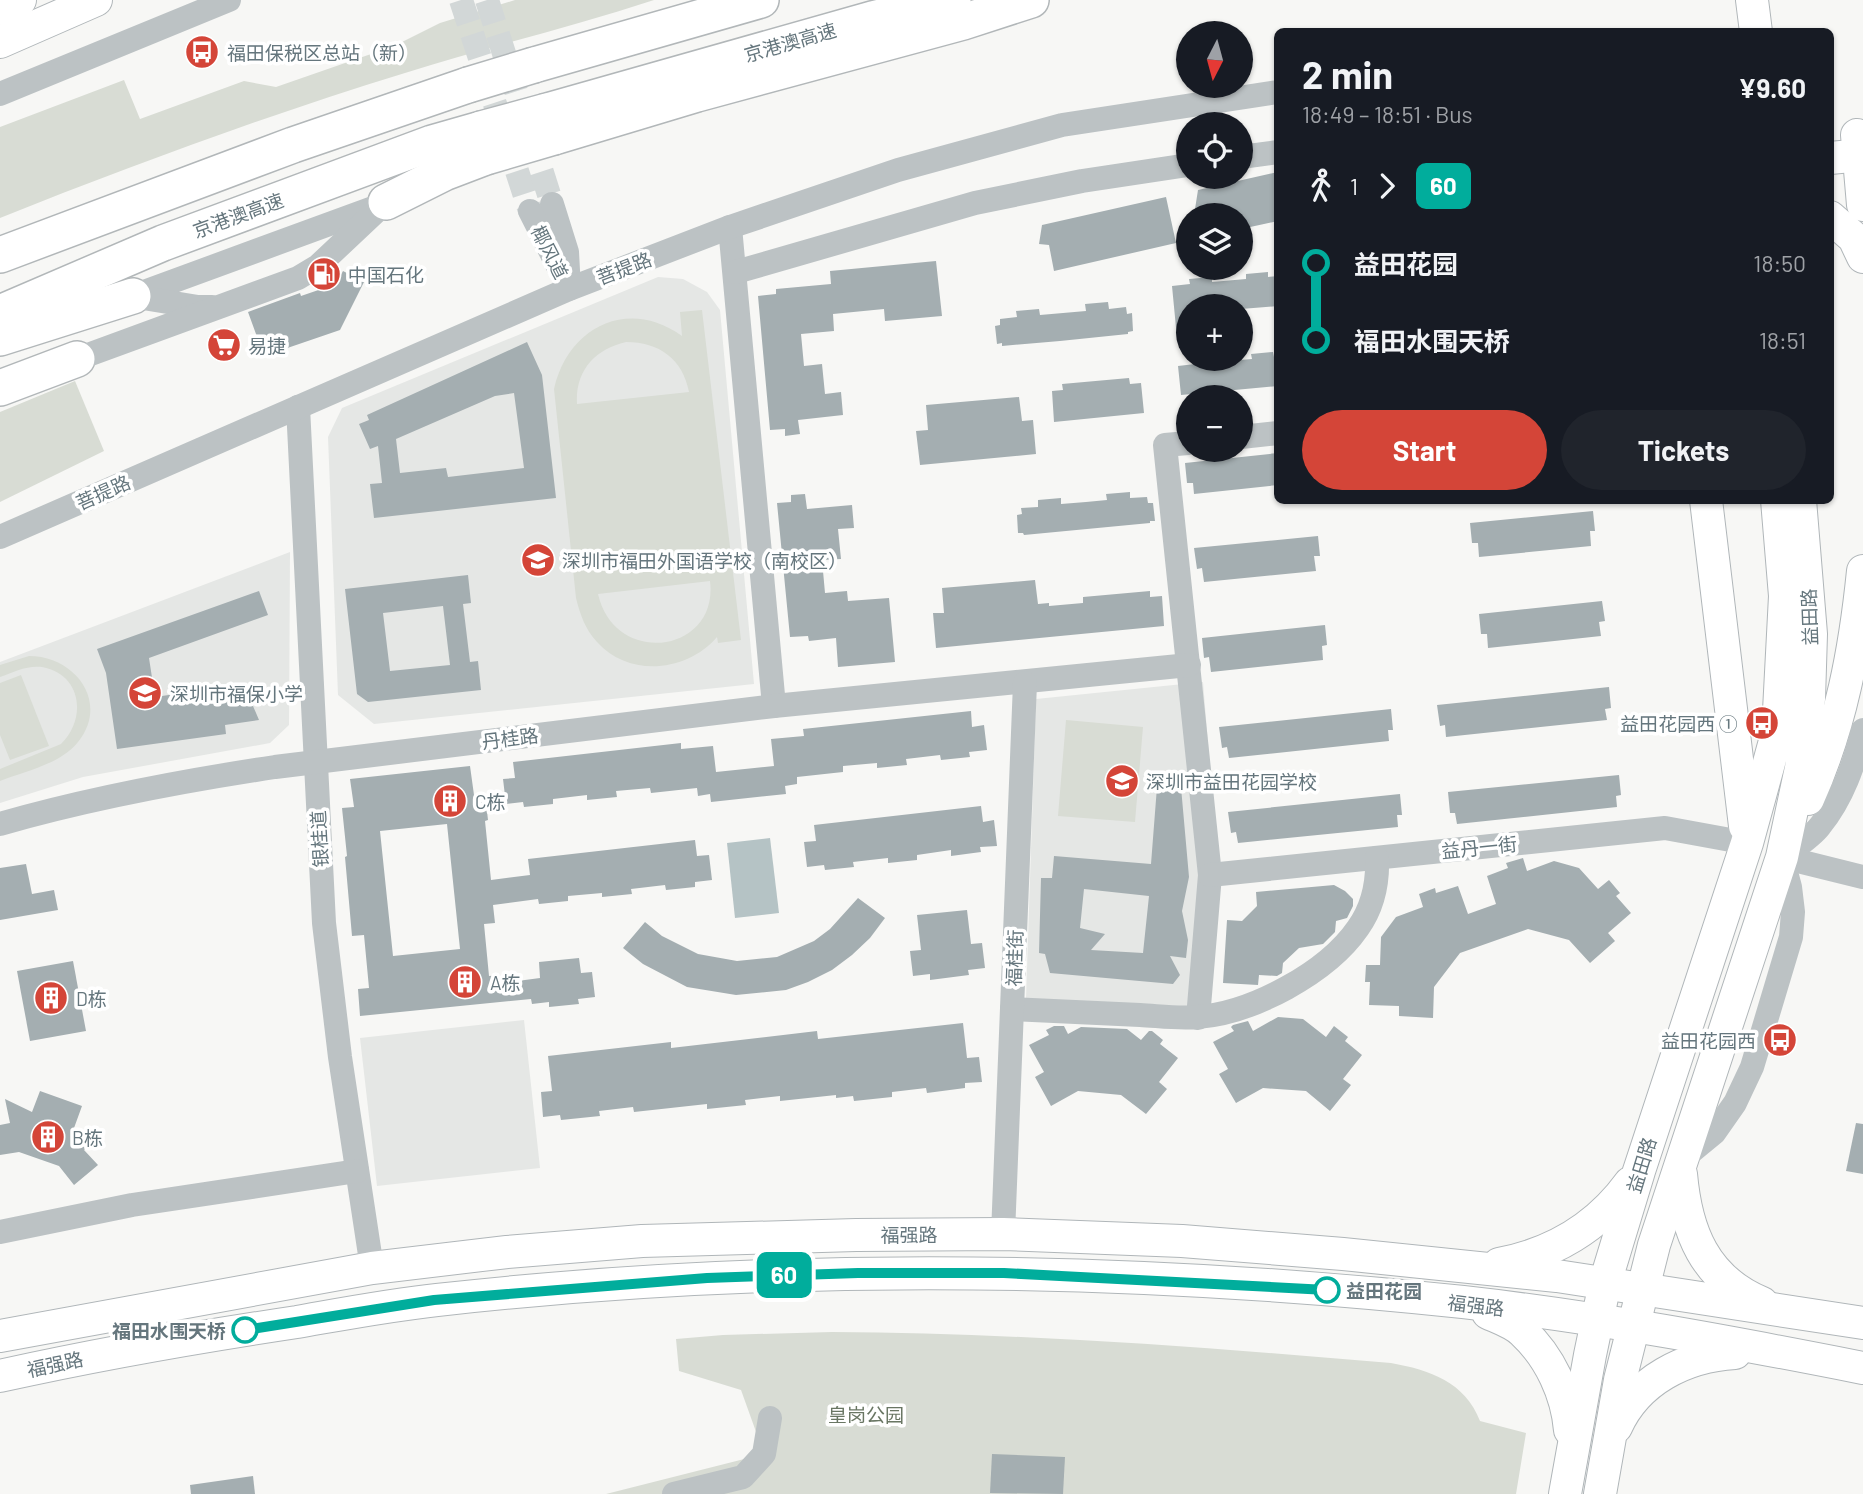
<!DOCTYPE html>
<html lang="en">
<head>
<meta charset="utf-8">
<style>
  body { margin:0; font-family:Barlow,"Noto Sans SC",sans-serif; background:#20242c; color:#f1f3f6; height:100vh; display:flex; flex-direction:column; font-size:26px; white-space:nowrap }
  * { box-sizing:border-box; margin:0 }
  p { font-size:23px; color:#9ea1a6 }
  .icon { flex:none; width:38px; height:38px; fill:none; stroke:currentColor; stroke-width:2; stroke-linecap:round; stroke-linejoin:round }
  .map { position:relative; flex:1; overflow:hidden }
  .drawer { position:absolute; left:1274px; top:28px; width:560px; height:476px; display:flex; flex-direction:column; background:#171b24; border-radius:10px; box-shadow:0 2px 5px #0004 }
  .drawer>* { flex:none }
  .badge { padding:0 14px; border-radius:10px; font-size:24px; line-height:46px }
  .needle { width:46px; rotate:186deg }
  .controls { position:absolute; left:1176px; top:21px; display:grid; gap:14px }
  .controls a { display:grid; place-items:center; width:77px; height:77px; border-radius:50%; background:#171b24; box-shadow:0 2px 5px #0004; font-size:35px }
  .map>.badge { position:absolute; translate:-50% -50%; box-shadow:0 0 0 4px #fff }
  .legs { display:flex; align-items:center; gap:10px; height:77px; padding:0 28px; font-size:23px }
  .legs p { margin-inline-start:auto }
  .headline { display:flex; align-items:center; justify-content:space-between; height:119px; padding:0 28px }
  h1 { font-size:38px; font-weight:700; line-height:52px }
  .action { display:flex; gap:14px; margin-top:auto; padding:14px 28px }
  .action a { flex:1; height:80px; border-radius:42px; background:#d44538; color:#fff; font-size:28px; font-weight:700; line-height:80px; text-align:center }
  .action a+a { background:#20242c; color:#f1f3f6 }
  ul { padding:0 28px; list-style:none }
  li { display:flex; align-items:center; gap:24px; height:77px; font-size:26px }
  li i { display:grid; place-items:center; width:10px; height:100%; margin:0 9px; background:currentColor }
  li i::after { content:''; width:18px; height:18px; margin:-9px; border:5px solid; border-radius:50%; background:#171b24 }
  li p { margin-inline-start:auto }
  li:first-child i { background:linear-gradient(#0000 50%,currentColor 0) }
  li:last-child i { background:linear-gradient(currentColor 50%,#0000 0) }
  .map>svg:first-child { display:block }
  .built { fill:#e5e7e5 }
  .green { fill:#d8dcd4; fill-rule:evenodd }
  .water { fill:#b5c3c5 }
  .building { fill:#a4aeb1; fill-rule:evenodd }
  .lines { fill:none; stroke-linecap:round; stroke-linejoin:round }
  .minor-tunnel { stroke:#d2d7d7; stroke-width:24; stroke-dasharray:24 12; stroke-linecap:butt }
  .major-casing { stroke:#b0b6b9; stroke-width:34 }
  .highway-casing { stroke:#b2b7b9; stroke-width:38 }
  .minor { stroke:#bcc2c4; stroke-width:24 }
  .major { stroke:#fff; stroke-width:32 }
  .highway { stroke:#fff; stroke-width:35 }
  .highway-bridge-casing { stroke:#b2b7b9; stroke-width:38; stroke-linecap:butt }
  .highway-bridge { stroke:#fff; stroke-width:35 }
  .line-1-casing { stroke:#fff; stroke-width:16 }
  .line-1 { stroke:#01ad9c; stroke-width:10 }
  .stop-1-dot { fill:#fff; stroke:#01ad9c; stroke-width:3.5 }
  .labels { text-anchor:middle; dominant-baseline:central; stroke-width:7; stroke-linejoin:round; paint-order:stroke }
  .street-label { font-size:19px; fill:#65767d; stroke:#fff }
  .poi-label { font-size:19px; fill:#65767d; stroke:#fff; text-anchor:start }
  .stop-label { font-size:19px; font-weight:bold; fill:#65767d; stroke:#fff; text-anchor:start }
  .park-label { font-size:19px; fill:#697663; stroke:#fff }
</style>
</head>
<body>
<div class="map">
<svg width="1863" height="1494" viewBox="0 0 1863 1494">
  <rect width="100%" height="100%" fill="#f7f7f5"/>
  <!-- built -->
  <g class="built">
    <polygon points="658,277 683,279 707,292 720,310 754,684 374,724 338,695 328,437 342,408"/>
    <polygon points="290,552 289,725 270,743 83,777 0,803 0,662"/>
    <polygon points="1203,682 1218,863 1207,1008 1026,999 1036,699"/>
    <polygon points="524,1020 540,1168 377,1186 360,1038"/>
  </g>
  <!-- green -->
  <g class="green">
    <path d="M515 0H654C572 27 487 47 405 73 268 115 133 165 0 218V127L124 80 140 119 244 81 276 87 394 46 440 23Z"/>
    <path d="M702 310 741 640 718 643 717 637C687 672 629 678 597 642 585 629 580 614 576 598L554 389C568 327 628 297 682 336L680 312ZM626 342C659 342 683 359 689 392L577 404C575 371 595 349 626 342ZM710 581C719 653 615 668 598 594Z"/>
    <polygon points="75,381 104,451 0,502 0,412"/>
    <path d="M29 656C75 656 110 702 78 742 61 764 25 771 0 781V769L61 744C87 719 82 674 42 667 28 665 13 672 0 677V665Z"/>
    <polygon points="21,675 49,746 10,760 0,735 0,683"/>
    <polygon points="1066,720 1143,727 1135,822 1058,816"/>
    <path d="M832 1332C1018 1333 1205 1347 1391 1363 1430 1370 1465 1382 1480 1421L1526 1433 1516 1494H606L764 1454 741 1390 679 1371 676 1339 723 1335Z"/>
  </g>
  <!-- water -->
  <polygon class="water" points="770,838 779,913 735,918 727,843"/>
  <!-- building -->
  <g class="building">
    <polygon points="1278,172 1278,221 1241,229 1241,215 1206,215 1205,210 1195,209 1198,190"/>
    <polygon points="1166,197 1176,243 1054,271 1049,245 1039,244 1042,225"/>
    <polygon points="936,261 942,316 885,321 884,309 833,314 834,331 801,334 804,366 822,364 825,394 841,392 843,415 798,420 800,434 785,436 785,429 770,430 758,296 776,294 776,289 831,284 830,271"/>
    <polygon points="343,271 364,282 340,330 264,356 248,312 300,293 301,296 336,284"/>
    <polygon points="1268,272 1268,277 1278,276 1278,306 1241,309 1241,306 1188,306 1188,338 1177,338 1172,286 1190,284 1189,279 1212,277 1212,282 1246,279 1246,274"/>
    <polygon points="1108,302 1109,309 1126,307 1127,314 1132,313 1133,331 1128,332 1128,334 1060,341 1002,346 1002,343 997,344 995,326 1000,325 1000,319 1017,317 1016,311 1039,309 1040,315 1086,311 1085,304"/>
    <path d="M527 342 542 375 556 498 374 518 370 484 382 483 378 446 370 449 359 424 369 420 367 415ZM514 393 524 468 448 477 446 468 400 473 396 439 495 396Z"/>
    <polygon points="1273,352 1274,357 1278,357 1278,386 1181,395 1178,366 1195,364 1194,359 1217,359 1217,362 1252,359 1251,354"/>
    <polygon points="1129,378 1130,384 1141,383 1144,413 1054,422 1052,391 1063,390 1062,384"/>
    <polygon points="1019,397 1022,421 1033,420 1036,454 920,465 916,431 928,430 926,405"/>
    <polygon points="1278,453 1278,485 1194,494 1193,483 1187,483 1185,463"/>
    <polygon points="1130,492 1130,498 1147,497 1148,503 1153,503 1155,521 1150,521 1150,523 1024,535 1023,533 1018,533 1017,515 1022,514 1021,508 1038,507 1038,500 1061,498 1061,504 1086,502 1107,500 1106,494"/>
    <polygon points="805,494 807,509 852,505 854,528 838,529 841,559 822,560 825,593 847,591 848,601 889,598 895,662 838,667 836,638 809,641 808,636 790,637 777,503 791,502 791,495"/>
    <polygon points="1593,511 1595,531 1590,531 1591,546 1479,557 1478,543 1472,543 1470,523"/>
    <polygon points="1318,536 1320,556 1314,556 1316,571 1204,582 1202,568 1197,569 1194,548"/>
    <path d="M468 575 471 603 463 604 470 662 478 661 481 690 368 702 357 694 345 589ZM443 606 450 665 390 671 383 613Z"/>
    <polygon points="1035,580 1038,604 1049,603 1049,606 1083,603 1083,597 1150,591 1150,597 1162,596 1164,626 936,648 933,613 944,613 942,588"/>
    <polygon points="259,591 268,615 149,658 155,697 217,688 242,695 253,706 259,720 225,725 226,734 117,749 106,673 97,649"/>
    <polygon points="1602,601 1605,621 1599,622 1601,636 1488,648 1487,634 1481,634 1479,614"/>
    <polygon points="1325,625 1327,645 1322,646 1323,660 1211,672 1209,657 1204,658 1202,638"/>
    <polygon points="1609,687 1611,708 1605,709 1607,720 1446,737 1445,725 1440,726 1437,705"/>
    <polygon points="1391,709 1393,730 1388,730 1389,741 1229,758 1227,747 1222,748 1219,727"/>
    <polygon points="971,711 972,727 984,725 987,750 969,752 970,757 941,760 940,755 906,759 907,765 877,768 877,763 843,766 843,772 797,777 797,784 785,786 786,794 711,802 710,794 698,796 697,788 651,793 650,788 616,791 617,797 587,800 587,795 553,799 553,804 524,807 523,802 506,804 503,779 515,778 513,762 681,743 681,749 713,746 716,772 774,766 771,739 804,736 803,729"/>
    <path d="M470 766 474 795 485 794 488 820 485 821 491 880 530 875 528 859 695 840 697 856 709 855 712 880 695 882V887L676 889 666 890 665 885 631 889 632 894 602 897V893L568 896V901L539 904 538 899 493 905 495 923 484 924 489 976 501 975 502 983 540 978 539 962 579 958 581 973 592 972 595 997 578 999 579 1004 549 1007V1002L532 1004 531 999 360 1016 358 989 369 988 364 935 352 936 345 857 347 856 342 808 354 807 350 779ZM447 824 460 949 393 956 380 831Z"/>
    <path d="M1158 774 1180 776 1189 877 1182 911 1188 940 1186 958 1170 956 1180 975 1173 984 1050 973 1045 954 1039 953 1041 878H1052L1054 856 1151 864ZM1084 889 1149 896 1143 953 1091 950 1105 934 1080 928Z"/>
    <polygon points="1619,775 1621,795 1616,796 1617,807 1457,824 1455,813 1450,813 1448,792"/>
    <polygon points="1400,794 1402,815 1397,815 1398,827 1238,843 1236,832 1231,833 1228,812"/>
    <polygon points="981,806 983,822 994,820 997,846 980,847 981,852 951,856 951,850 917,855 917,860 888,863 888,858 870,860 853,862 854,867 825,870 824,865 807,867 804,842 816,841 814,825"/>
    <polygon points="1523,858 1527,871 1554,861 1579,868 1598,889 1609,880 1620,893 1616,896 1631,913 1608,933 1615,941 1590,963 1569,940 1528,929 1460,953 1434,987 1433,1018 1399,1016 1399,1006 1369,1005 1370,982 1365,982 1366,965 1380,965 1381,937 1396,917 1423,907 1419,894 1435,888 1436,893 1458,886 1468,914 1496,904 1487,876 1508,868 1506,863"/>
    <polygon points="26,864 32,894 54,890 58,910 0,920 0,868"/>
    <polygon points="1334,885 1345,891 1353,899 1353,906 1347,918 1336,921 1335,932 1323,944 1299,948 1283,963 1282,973 1277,976 1259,975 1258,985 1223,983 1227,920 1242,921 1257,906 1256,892"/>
    <polygon points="858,898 885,918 870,938 852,955 832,970 808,982 786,990 736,995 687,987 643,964 623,948 645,922 662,936 698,954 737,961 777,957 814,941 830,929"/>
    <polygon points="967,910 971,944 982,943 985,968 968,970 969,975 930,980 930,974 913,976 910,951 921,950 917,915"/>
    <polygon points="73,961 86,1031 30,1041 17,971"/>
    <polygon points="1278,1017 1303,1019 1326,1037 1334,1026 1348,1037 1345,1041 1362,1055 1343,1079 1351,1085 1330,1111 1306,1091 1263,1088 1236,1103 1219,1074 1228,1069 1213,1042 1234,1031 1231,1027 1233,1025 1248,1021 1253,1031"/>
    <polygon points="963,1023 967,1058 979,1057 982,1082 965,1083 965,1088 927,1093 926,1088 892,1092 892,1097 854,1101 853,1096 836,1098 836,1095 780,1101 780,1096 745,1100 746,1105 707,1109 707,1104 634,1112 633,1107 599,1111 600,1116 561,1120 560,1115 543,1117 541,1092 552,1091 548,1056 671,1042 671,1048 817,1031 818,1039"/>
    <polygon points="1054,1026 1064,1026 1068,1034 1081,1027 1127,1029 1141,1040 1149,1031 1152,1031 1163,1040 1160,1044 1178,1058 1159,1082 1167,1089 1146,1114 1121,1095 1078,1091 1051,1106 1035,1077 1044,1072 1029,1045 1049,1035 1046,1030"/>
    <polygon points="40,1091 82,1106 74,1128 103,1134 84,1150 98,1165 74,1185 59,1166 19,1152 0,1155 0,1125 10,1123 5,1099 32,1112"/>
    <polygon points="1856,1123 1863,1124 1863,1174 1846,1171"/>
    <polygon points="992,1454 1065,1457 1063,1494 990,1493"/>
    <polygon points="253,1476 255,1494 191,1494 190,1485"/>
  </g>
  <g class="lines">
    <!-- minor-tunnel -->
    <g class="minor-tunnel">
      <polyline points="461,0 530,211"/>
      <polyline points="487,0 552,204"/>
    </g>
    <!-- major casing -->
    <g class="major-casing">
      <g id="major">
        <polyline points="1752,0 1756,32"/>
        <polyline points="0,9 20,0"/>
        <polyline points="0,42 96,0"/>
        <polyline points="1857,135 1863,205"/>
        <polyline points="1830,158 1863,155"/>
        <polyline points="1830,217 1854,238 1863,257"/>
        <polyline points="1706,500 1745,826"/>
        <path d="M1808 799C1841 726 1855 650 1863 571"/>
        <path d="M1681 1174C1686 1231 1704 1279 1762 1303"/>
        <path d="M1499 1264C1552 1254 1598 1227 1630 1183"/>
        <path d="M1488 1313C1499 1318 1514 1323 1523 1332 1550 1357 1567 1394 1570 1430"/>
        <polyline points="0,1336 372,1268 507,1252 642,1241 856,1235 1003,1234 1182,1241 1343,1254 1557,1276 1863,1323"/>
        <path d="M0 1376C99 1354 197 1337 297 1322 343 1314 390 1305 437 1300 777 1262 1122 1266 1463 1302 1597 1317 1731 1342 1863 1368"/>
        <path d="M1616 1427C1637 1380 1685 1356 1735 1353"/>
        <polyline points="1565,1494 1590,1355 1605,1283 1639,1171 1747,843 1778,730 1785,596 1777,500"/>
        <polyline points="1600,1494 1620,1380 1654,1245 1782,857 1801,768 1809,699 1811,634 1800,500"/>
      </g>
    </g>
    <!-- highway casing -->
    <g class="highway-casing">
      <g id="highway">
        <polyline points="534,65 761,0"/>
        <polyline points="547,111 872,19 953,0"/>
        <polyline points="554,137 697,94 963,22 1031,0"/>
        <polyline points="386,202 444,173 486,157"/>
        <polyline points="0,255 293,145 468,85"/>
        <polyline points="0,313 163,243 432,143 481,129"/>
        <polyline points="0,338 133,296"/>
        <polyline points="0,388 77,359"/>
      </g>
    </g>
    <!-- minor -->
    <g class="minor">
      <polyline points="0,94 229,0"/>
      <polyline points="1241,157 1278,152"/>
      <polyline points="552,204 567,252 569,289"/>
      <polyline points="530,211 563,276"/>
      <polyline points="730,227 774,706"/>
      <polyline points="736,272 975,203 1082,181 1188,165"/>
      <polyline points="133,296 373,208"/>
      <polyline points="137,297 198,307 212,307"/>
      <polyline points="77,359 298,278 318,266 386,202"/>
      <polyline points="298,407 324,923 340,1057 372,1268"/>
      <polyline points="1241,437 1278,433"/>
      <polyline points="1188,443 1165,445 1210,875 1198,1018"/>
      <polyline points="0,537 569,289 730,227 898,170 1062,125 1278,92"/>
      <path d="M0 824C90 798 182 781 275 767L774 706 1189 665"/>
      <path d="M1782 857C1794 848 1811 838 1820 826 1843 798 1854 764 1863 730"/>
      <polyline points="1782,857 1863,877"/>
      <polyline points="1210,875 1665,828 1747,843"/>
      <path d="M1012 1009C1054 1011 1097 1013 1140 1015 1159 1016 1179 1019 1198 1017 1252 1013 1327 973 1358 928 1373 907 1378 883 1377 858"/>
      <polyline points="1680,1161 1714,1133 1735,1103 1752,1067 1791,937 1793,912 1790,887 1782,857"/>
      <polyline points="0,1232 132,1205 357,1171"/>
      <polyline points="1003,1234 1025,683"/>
      <polyline points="674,1494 743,1477 764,1454 770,1418"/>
    </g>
    <!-- major -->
    <use href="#major" class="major"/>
    <!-- highway -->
    <use href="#highway" class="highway"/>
    <!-- highway-bridge casing -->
    <g class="highway-bridge-casing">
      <g id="highway-bridge">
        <polyline points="468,85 534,65"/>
        <polyline points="481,129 547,111"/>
        <polyline points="486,157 554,137"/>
      </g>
    </g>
    <!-- highway-bridge -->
    <use href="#highway-bridge" class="highway-bridge"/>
  </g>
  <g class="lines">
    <!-- line-1 casing -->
    <g class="line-1-casing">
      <polyline id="line-1" points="245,1330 434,1300 707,1278 858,1273 1004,1273 1327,1290"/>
    </g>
    <!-- line-1 -->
    <use href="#line-1" class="line-1"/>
  </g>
  <!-- icons -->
  <defs>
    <g id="bus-disc" transform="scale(1.75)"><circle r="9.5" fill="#d44538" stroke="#fff"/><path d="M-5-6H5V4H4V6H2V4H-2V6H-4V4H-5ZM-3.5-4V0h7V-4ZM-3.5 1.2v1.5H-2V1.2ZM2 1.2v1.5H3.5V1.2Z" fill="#fff"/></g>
    <g id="fuel-disc" transform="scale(1.75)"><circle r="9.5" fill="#d44538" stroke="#fff"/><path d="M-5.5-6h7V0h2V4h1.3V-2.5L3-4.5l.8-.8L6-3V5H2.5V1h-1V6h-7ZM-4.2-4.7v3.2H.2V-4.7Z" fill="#fff"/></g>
    <g id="supermarket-disc" transform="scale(1.75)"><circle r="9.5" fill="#d44538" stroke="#fff"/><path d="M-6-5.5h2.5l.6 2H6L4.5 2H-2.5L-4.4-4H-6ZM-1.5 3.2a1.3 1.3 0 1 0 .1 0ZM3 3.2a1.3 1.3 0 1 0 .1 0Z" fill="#fff"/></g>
    <g id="school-disc" transform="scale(1.75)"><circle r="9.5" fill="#d44538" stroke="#fff"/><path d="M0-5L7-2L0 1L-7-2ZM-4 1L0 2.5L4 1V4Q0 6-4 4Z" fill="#fff"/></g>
    <g id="building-disc" transform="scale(1.75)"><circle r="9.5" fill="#d44538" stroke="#fff"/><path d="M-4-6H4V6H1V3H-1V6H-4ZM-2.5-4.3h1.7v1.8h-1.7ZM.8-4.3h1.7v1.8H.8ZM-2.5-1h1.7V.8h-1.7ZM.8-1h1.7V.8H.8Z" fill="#fff"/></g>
  </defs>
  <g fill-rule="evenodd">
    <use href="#bus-disc" x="202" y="52"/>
    <use href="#fuel-disc" x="324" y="274"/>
    <use href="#supermarket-disc" x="224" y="345"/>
    <use href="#school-disc" x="538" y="560"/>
    <use href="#school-disc" x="145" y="693"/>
    <use href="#bus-disc" x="1762" y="723"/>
    <use href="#school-disc" x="1122" y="781"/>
    <use href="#building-disc" x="450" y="801"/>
    <use href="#building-disc" x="465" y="982"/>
    <use href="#building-disc" x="51" y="998"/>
    <use href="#bus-disc" x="1780" y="1040"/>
    <use href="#building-disc" x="48" y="1137"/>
  </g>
  <!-- markers -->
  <g class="stop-1-dot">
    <circle cx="1327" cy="1290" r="12"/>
    <circle cx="245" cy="1330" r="12"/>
  </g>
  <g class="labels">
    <!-- street labels -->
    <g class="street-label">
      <text transform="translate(790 42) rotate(-16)">京港澳高速</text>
      <text transform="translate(238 215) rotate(-20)">京港澳高速</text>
      <text transform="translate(550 252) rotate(63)">椰风道</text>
      <text transform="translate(624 268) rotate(-21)">菩提路</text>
      <text transform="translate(103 492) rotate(-24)">菩提路</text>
      <text transform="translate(1809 617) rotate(-92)">益田路</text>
      <text transform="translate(510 738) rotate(-7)">丹桂路</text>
      <text transform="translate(319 839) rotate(-93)">银桂道</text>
      <text transform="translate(1479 847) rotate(-6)">益丹一街</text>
      <text transform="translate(1014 958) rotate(-88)">福桂街</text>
      <text transform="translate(1641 1165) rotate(-73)">益田路</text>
      <text x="909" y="1234">福强路</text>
      <text transform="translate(1476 1305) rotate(7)">福强路</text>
      <text transform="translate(55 1364) rotate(-12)">福强路</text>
    </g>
    <!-- poi labels -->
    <g class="poi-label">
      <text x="227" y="52">福田保税区总站（新）</text>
      <text x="348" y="274">中国石化</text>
      <text x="248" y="345">易捷</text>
      <text x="562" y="560">深圳市福田外国语学校（南校区）</text>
      <text x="170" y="693">深圳市福保小学</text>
      <text x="1738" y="723" text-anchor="end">益田花园西 ①</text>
      <text x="1146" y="781">深圳市益田花园学校</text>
      <text x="475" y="801">C栋</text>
      <text x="490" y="982">A栋</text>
      <text x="76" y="998">D栋</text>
      <text x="1756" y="1040" text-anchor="end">益田花园西</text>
      <text x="72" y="1137">B栋</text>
    </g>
    <!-- stop labels -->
    <g class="stop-label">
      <text x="1346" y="1290">益田花园</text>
      <text x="226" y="1330" text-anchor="end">福田水围天桥</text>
    </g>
    <!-- park labels -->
    <g class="park-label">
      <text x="866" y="1414">皇岗公园</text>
    </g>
  </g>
</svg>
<div class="controls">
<a><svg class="needle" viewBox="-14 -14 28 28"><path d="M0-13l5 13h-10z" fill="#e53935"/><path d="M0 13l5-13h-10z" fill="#9ea1a6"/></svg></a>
<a><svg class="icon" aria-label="locate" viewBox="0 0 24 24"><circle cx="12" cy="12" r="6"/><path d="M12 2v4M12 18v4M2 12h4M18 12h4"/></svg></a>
<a><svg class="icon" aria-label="layers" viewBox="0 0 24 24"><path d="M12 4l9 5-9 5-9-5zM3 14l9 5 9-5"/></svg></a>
<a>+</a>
<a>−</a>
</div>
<b class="badge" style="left:784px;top:1275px;background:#01ad9c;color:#fff">60</b>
<section class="drawer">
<div class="headline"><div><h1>2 min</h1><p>18:49 – 18:51 · Bus</p></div><b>¥9.60</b></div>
<div class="legs"><svg class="icon" aria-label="walk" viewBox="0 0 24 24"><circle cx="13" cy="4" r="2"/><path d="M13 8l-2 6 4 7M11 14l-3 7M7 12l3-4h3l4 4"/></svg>1<svg class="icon" aria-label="forward" viewBox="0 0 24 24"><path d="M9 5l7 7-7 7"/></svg><b class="badge" style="background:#01ad9c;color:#fff">60</b></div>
<ul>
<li><i style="color:#01ad9c"></i><b>益田花园</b><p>18:50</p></li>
<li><i style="color:#01ad9c"></i><b>福田水围天桥</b><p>18:51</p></li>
</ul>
<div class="action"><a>Start</a><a>Tickets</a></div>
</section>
</div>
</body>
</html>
